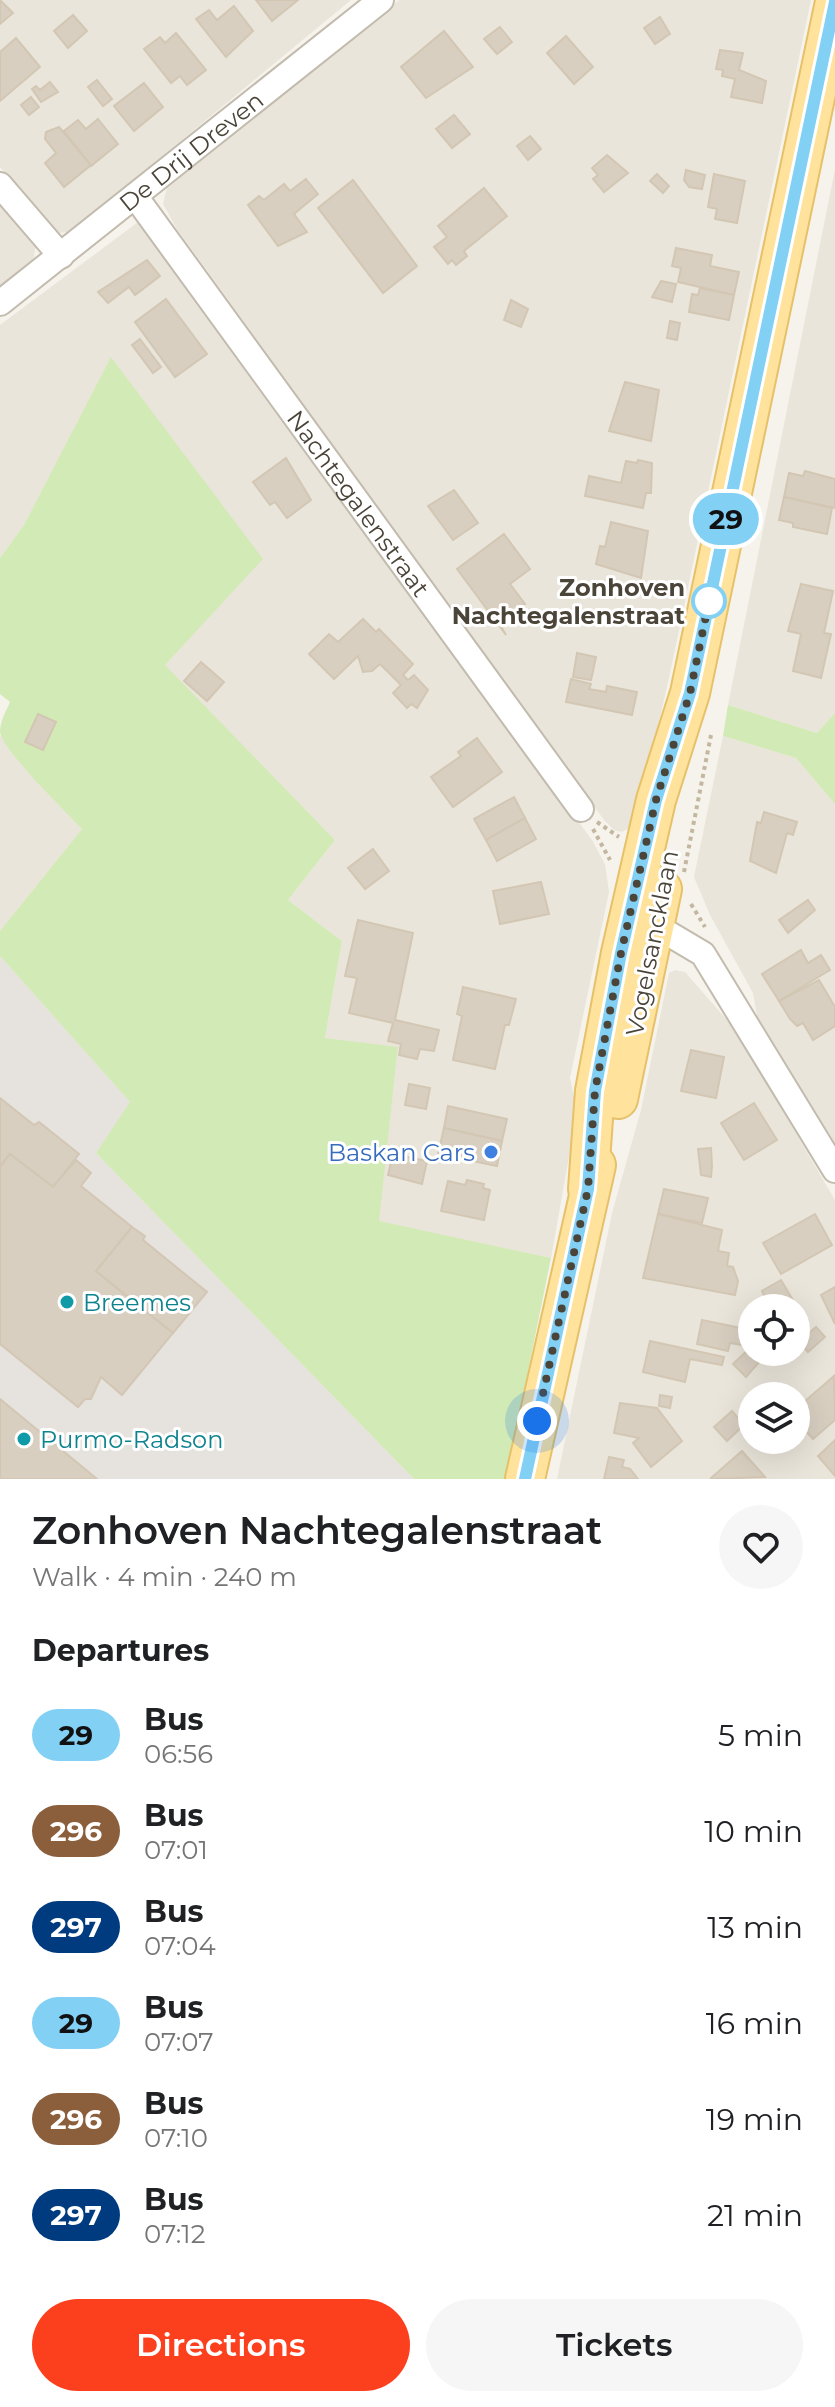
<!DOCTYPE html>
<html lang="en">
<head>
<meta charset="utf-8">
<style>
  body { margin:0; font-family:Montserrat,sans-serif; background:#f6f6f6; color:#202124; height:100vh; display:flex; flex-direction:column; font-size:30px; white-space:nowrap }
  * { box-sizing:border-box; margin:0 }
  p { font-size:26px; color:#757577 }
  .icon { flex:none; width:44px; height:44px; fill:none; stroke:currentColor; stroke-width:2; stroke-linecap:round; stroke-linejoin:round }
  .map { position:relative; height:1479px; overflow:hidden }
  .side { display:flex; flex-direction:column; background:#fff; flex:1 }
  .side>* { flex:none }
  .badge { padding:0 16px; border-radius:26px; font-size:28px; line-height:52px }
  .buttons { position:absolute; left:738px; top:1294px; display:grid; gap:16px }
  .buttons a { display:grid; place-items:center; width:72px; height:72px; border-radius:50%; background:#fff; box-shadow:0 8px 32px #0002; font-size:40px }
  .you { position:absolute; width:40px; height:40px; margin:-20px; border:6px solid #fff; border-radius:50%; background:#1a73e8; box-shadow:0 0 0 12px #1a73e833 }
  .map>.badge { position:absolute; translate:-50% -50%; box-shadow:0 0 0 4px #fff }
  h2 { padding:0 32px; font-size:30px; line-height:72px }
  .round { display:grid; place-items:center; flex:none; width:84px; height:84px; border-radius:42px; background:#f6f6f6 }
  .summary { display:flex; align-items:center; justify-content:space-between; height:136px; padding:0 32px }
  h1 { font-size:38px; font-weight:600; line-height:60px }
  .cta { display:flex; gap:16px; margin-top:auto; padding:16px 32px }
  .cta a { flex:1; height:92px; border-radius:48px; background:#fc3f1d; color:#fff; font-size:32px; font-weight:600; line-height:92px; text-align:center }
  .cta a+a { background:#f6f6f6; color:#202124 }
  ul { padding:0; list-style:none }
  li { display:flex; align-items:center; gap:24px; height:96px; padding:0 32px }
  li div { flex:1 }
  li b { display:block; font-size:30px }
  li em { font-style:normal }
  li .badge { min-width:88px; font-weight:700; text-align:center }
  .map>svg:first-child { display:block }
  .residential { fill:#eae5da; fill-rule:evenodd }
  .industrial { fill:#e6e2dd }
  .green { fill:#d2eab5 }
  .building { fill:#d8cfc1; stroke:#d3c7b4; stroke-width:2 }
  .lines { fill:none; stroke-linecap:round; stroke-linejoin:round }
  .street-casing { stroke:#c2bbae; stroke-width:28 }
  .primary-casing { stroke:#e6c16a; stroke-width:42 }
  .path { stroke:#c4b79f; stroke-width:4; stroke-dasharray:4 4; stroke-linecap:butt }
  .street { stroke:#fff; stroke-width:24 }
  .primary { stroke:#ffe39c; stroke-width:38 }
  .line-casing { stroke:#fff; stroke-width:18 }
  .line { stroke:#83d0f5; stroke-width:12 }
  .walk { stroke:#4b4439; stroke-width:8; stroke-dasharray:0 14.4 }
  .stop-dot { fill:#fff; stroke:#83d0f5; stroke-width:4 }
  .shop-dot { fill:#3f7fe0; stroke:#fff; stroke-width:3 }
  .culture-dot { fill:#0f9aa8; stroke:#fff; stroke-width:3 }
  .labels { text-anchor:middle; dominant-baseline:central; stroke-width:6; stroke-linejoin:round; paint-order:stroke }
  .street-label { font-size:24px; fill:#4b4439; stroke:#fff }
  .stop-label { font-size:24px; font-weight:bold; fill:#4b4439; stroke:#fff; text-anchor:end }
  .shop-label { font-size:24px; fill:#366cbe; stroke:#fff; text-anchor:end }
  .culture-label { font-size:24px; fill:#0d838f; stroke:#fff; text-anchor:start }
</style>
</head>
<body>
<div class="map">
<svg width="835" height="1479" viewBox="0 0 835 1479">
  <rect width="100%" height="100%" fill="#f6f3ec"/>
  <!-- residential -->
  <g class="residential">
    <polygon points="0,0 351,0 89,217 69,232 58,233 0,167"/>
    <polygon points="399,0 811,0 669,678 637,817 633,826 622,832 614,830 604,820 177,229 163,204 167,188"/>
    <polygon points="835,169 835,713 817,733 728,705"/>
    <polygon points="0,205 35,247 34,258 0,286"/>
    <polygon points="138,222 592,840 605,864 609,892 570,1078 577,1112 551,1258 378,1222 398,1048 325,1038 342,941 288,900 335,840 164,665 112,358 24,525 0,558 0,325"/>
    <polygon points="0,735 45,791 82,829 0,931"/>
    <polygon points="723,736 796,758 835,804 835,1147 758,1022 753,993 710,915 694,877"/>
    <path d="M675 970 685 972 734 1028 835 1200V1479H557L612 1213 641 1110 669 973ZM752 1308H796V1352H752ZM752 1396H796V1440H752Z"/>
  </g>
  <!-- industrial -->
  <polygon class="industrial" points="0,956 131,1103 96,1153 414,1479 0,1479"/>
  <!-- green -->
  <g class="green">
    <path d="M111 357 263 559 165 665 335 840 288 900 342 941 325 1038 398 1047 379 1221 551 1258 506 1479H414L96 1153 130 1102 0 956V931L82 829C66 812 3 751 0 732 0 721 6 711 10 702L0 694V558L24 525Z"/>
    <polygon points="728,705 817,733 835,713 835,804 796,758 723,736"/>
  </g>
  <!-- building -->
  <g class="building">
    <polygon points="0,0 13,13 0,24"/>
    <polygon points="256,0 298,0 272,21"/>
    <polygon points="234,6 253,31 226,57 196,19 209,10 217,20"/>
    <polygon points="73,15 87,31 68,48 54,31"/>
    <polygon points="660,17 670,34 655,44 644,28"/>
    <polygon points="500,27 512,42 497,54 484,39"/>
    <polygon points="444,31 473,67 426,98 401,67"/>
    <polygon points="176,33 206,70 187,85 180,76 171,83 144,49 160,37 165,43"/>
    <polygon points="566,36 593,67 574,84 547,53"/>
    <polygon points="16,38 40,67 0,101 0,52"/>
    <polygon points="720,50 743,53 739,70 766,81 762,103 731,97 735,79 722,76 723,70 716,69"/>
    <polygon points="97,80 112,99 103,106 88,87"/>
    <polygon points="50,82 58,92 41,102 32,89 36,86 40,90"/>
    <polygon points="144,83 163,107 134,131 114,106"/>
    <polygon points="31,97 39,107 29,115 21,105"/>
    <polygon points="454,115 470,134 452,148 436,129"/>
    <polygon points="98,119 118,144 91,166 64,131 78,120 86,129"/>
    <polygon points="59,127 91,165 64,187 45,163 56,153 45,139 46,132"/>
    <polygon points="530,136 541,149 528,160 517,146"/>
    <polygon points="607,155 628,173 604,192 593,179 598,175 592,168"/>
    <polygon points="686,170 705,175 702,189 689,187 684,180"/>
    <polygon points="657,174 669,186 663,193 650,181"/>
    <polygon points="714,174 745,181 737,223 715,219 717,209 708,207"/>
    <polygon points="306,179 318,194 294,214 307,232 278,246 248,205 259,196 264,200 284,184 290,191"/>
    <polygon points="353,180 417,266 383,293 318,208"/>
    <polygon points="484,188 507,216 464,251 467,256 456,265 452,260 448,264 434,247 447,237 438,226"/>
    <polygon points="676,248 712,255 710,266 739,272 734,295 678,282 681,268 672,266"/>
    <polygon points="147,260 160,276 135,295 129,287 108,303 98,292"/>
    <polygon points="661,281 676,284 672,302 652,297"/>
    <polygon points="700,288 734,295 729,320 689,312 692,294 698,295"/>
    <polygon points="166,299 207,354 175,377 135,322"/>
    <polygon points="511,300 528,309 521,327 504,320"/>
    <polygon points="670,321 680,323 677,340 667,338"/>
    <polygon points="140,339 161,367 153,373 132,345"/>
    <polygon points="625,382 659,390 651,441 609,431"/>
    <polygon points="286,458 311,500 287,518 275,502 270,505 253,482"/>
    <polygon points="638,460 652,463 651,493 646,493 643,508 585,496 589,476 621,483 626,461 637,463"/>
    <polygon points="805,471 835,479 835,508 784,497 789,473 803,476"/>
    <polygon points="454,490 478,523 453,540 428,506"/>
    <polygon points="784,497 832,508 827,534 793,527 793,523 779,520"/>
    <polygon points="611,522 648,531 641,578 596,564 600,546 605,547"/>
    <polygon points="504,534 530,569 510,584 525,604 499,623 506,635 457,569"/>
    <polygon points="801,584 833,591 824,633 831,634 821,678 793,671 801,634 788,631"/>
    <polygon points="363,619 376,632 379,629 413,664 403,675 408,680 414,675 428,690 417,708 411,704 407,708 393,693 401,685 380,664 372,671 363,672 358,656 334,679 309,654 329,634 338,642"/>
    <polygon points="577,653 596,657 591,680 573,677"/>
    <polygon points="201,662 224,682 207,701 184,681"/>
    <polygon points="571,679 591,684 589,689 606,692 607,686 637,692 632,715 566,702"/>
    <polygon points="38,714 56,722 43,750 25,742"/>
    <polygon points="477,738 502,772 453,807 431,777 461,756 458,752"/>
    <polygon points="514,797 525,818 486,840 474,819"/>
    <polygon points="764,812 797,822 793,835 787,833 776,873 750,861 757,822 761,823"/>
    <polygon points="525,818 536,839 497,861 486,840"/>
    <polygon points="373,849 389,871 365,889 348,868"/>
    <polygon points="541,882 549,914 500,924 493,891"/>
    <polygon points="808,900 815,910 788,933 779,920"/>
    <polygon points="358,920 413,933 395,1020 439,1030 434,1051 420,1049 417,1059 399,1055 401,1044 388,1041 393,1023 349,1013 357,978 345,976"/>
    <polygon points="801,950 808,963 821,955 830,970 779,1001 762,974"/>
    <polygon points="819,980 835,1007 835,1026 813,1040 803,1023 797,1026 790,1019 779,1001"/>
    <polygon points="463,987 516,999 509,1025 505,1025 495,1069 453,1060 462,1016 457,1014"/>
    <polygon points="691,1050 724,1057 716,1098 681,1091"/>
    <polygon points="409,1084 430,1088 426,1109 405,1105"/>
    <polygon points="0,1098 34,1125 39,1122 79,1154 53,1187 10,1154 0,1167"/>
    <polygon points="754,1103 777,1140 744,1160 721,1123"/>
    <polygon points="448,1106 507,1119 502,1141 444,1128"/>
    <polygon points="444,1128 502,1141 497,1166 438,1154"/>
    <polygon points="711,1148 712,1166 711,1177 701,1175 698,1149"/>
    <polygon points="10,1154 53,1187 76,1160 91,1173 81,1186 132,1227 96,1271 173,1333 122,1395 101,1377 91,1399 85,1399 78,1407 0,1344 0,1167"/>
    <polygon points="393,1154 427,1161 422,1184 388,1175"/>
    <polygon points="467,1180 484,1184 483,1188 490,1190 484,1220 441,1211 448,1181 465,1185"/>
    <polygon points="664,1189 708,1198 702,1223 658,1214"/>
    <polygon points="658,1214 722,1230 718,1251 729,1253 727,1266 733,1267 738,1281 735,1295 643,1278"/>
    <polygon points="815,1214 832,1245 781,1274 763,1243"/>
    <polygon points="132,1227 145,1236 143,1240 207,1292 173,1333 96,1271"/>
    <polygon points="781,1280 794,1302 785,1308 769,1308 762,1291"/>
    <polygon points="835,1287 835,1324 821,1295"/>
    <polygon points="702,1320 746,1329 742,1345 730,1343 728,1351 697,1344"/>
    <polygon points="816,1327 825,1337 808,1352 799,1342"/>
    <polygon points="650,1341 724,1357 722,1365 690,1359 685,1382 643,1372"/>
    <polygon points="752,1346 752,1352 768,1352 746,1377 733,1364"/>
    <polygon points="834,1376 835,1420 813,1439 796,1420 796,1409"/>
    <polygon points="660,1395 672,1397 670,1408 659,1406"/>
    <polygon points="0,1399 97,1479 0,1479"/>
    <polygon points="620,1403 657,1408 682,1441 651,1467 633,1443 639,1438 614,1433"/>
    <polygon points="732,1411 744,1425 727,1441 714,1427"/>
    <polygon points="835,1440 835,1476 818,1456"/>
    <polygon points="742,1451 765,1477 712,1479 711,1478"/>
    <polygon points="609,1457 624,1460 622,1467 630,1469 638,1479 604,1479"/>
  </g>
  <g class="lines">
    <!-- street casing -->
    <g class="street-casing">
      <g id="street">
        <polyline points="0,185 61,256"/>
        <path id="s1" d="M135 196 581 809"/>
        <path id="s2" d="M0 303 381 0"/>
        <polyline points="642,926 671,935 703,954 835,1170"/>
      </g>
    </g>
    <!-- primary casing -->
    <g class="primary-casing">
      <g id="primary">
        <polyline points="618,1099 662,889"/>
        <polyline points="588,1189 595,1091 621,953 656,800 690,693 835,2"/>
        <polyline points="525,1479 596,1165"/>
      </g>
    </g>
    <!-- path -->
    <g class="path">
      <polyline points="597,822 619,837"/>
      <polyline points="593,829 610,860"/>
      <polyline points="684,872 711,735"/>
      <polyline points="691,904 705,927"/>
    </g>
    <!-- street -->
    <use href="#street" class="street"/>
    <!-- primary -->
    <use href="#primary" class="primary"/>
  </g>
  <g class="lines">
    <!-- line casing -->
    <g class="line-casing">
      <polyline id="line" points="525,1479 588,1189 595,1091 621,953 656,800 690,693 835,2"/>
    </g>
    <!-- line -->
    <use href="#line" class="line"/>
    <!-- walk -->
    <polyline class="walk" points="537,1421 588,1189 595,1091 621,953 656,800 690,693 709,601"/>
  </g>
  <!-- markers -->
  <circle class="stop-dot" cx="709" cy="601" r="16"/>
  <circle class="shop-dot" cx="491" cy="1152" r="8"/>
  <g class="culture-dot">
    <circle cx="67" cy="1302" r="8"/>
    <circle cx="24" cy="1439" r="8"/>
  </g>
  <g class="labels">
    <!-- street labels -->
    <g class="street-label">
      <text stroke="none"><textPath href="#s2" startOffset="244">De Drij Dreven</textPath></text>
      <text stroke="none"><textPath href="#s1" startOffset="380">Nachtegalenstraat</textPath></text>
      <text transform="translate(652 943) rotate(-79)">Vogelsancklaan</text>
    </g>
    <!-- stop labels -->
    <g class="stop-label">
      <text x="685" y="587">Zonhoven<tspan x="685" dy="28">Nachtegalenstraat</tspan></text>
    </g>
    <!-- shop labels -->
    <g class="shop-label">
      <text x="475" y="1152">Baskan Cars</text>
    </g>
    <!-- culture labels -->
    <g class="culture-label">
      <text x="83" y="1302">Breemes</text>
      <text x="40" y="1439">Purmo-Radson</text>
    </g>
  </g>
</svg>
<div class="buttons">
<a><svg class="icon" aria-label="locate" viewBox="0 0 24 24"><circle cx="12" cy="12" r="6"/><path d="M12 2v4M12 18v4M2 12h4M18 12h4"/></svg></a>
<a><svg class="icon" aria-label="layers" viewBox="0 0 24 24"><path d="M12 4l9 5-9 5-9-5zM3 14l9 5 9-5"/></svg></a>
</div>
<div class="you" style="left:537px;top:1421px"></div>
<b class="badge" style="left:726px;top:519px;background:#83d0f5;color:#111">29</b>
</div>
<section class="side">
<div class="summary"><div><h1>Zonhoven Nachtegalenstraat</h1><p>Walk · 4 min · 240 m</p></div><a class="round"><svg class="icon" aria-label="heart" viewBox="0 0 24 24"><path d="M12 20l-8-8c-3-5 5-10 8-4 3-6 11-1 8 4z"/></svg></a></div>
<h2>Departures</h2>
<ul>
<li><span class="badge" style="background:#83d0f5;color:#111">29</span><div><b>Bus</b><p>06:56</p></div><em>5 min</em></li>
<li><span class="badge" style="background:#8b5e3c;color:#fff">296</span><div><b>Bus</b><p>07:01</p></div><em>10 min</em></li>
<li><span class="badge" style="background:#003b80;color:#fff">297</span><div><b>Bus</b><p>07:04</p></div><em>13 min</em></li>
<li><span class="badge" style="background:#83d0f5;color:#111">29</span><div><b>Bus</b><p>07:07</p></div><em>16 min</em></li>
<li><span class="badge" style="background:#8b5e3c;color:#fff">296</span><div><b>Bus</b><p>07:10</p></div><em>19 min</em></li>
<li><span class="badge" style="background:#003b80;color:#fff">297</span><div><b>Bus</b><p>07:12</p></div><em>21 min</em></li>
</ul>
<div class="cta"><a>Directions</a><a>Tickets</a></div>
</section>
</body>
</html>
